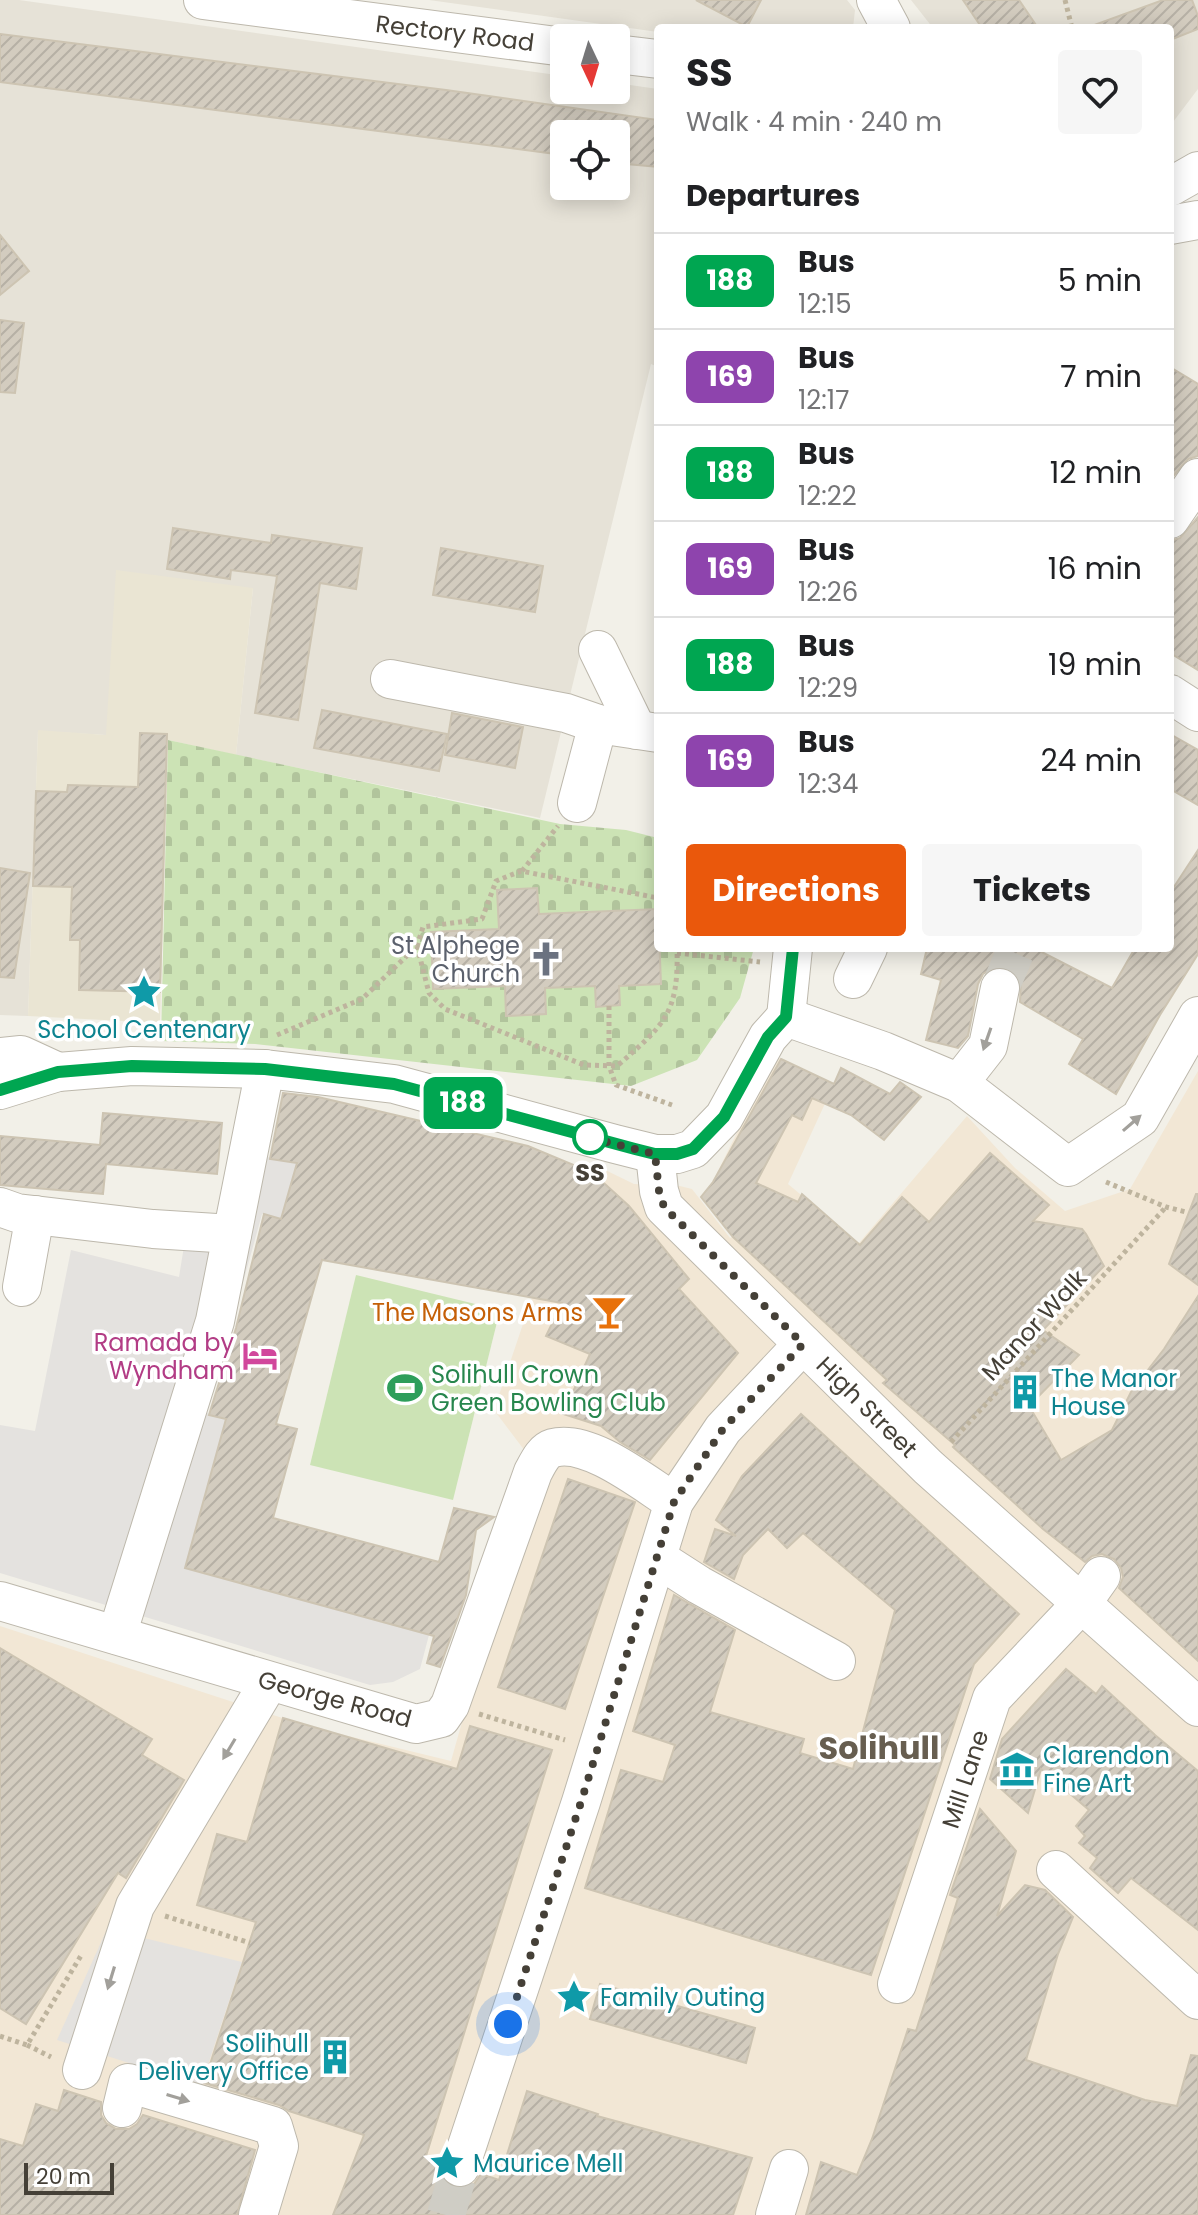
<!DOCTYPE html>
<html lang="en">
<head>
<meta charset="utf-8">
<style>
  body { margin:0; font-family:Poppins,sans-serif; background:#f6f6f6; color:#202124; height:100vh; display:flex; flex-direction:column; font-size:30px; white-space:nowrap }
  * { box-sizing:border-box; margin:0 }
  p { font-size:26px; color:#757577 }
  .icon { flex:none; width:44px; height:44px; fill:none; stroke:currentColor; stroke-width:2; stroke-linecap:round; stroke-linejoin:round }
  .map { position:relative; flex:1; overflow:hidden }
  .sheet { position:absolute; left:654px; top:24px; width:520px; height:928px; display:flex; flex-direction:column; background:#fff; border-radius:8px; box-shadow:0 4px 20px #0003 }
  .sheet>* { flex:none }
  .badge { padding:0 16px; border-radius:12px; font-size:28px; line-height:52px }
  .needle { width:52px; rotate:176deg }
  .fabs { position:absolute; left:550px; top:24px; display:grid; gap:16px }
  .fabs a { display:grid; place-items:center; width:80px; height:80px; border-radius:8px; background:#fff; box-shadow:0 4px 20px #0003; font-size:40px }
  .scale { position:absolute; left:24px; bottom:20px; width:90px; box-sizing:border-box; padding-left:8px; border:4px solid #454037; border-top:0; font-size:22px; line-height:28px; white-space:nowrap; color:#454037; -webkit-text-stroke:6px #fff; paint-order:stroke }
  .you { position:absolute; width:40px; height:40px; margin:-20px; border:6px solid #fff; border-radius:50%; background:#1a73e8; box-shadow:0 0 0 12px #1a73e833 }
  .map>.badge { position:absolute; translate:-50% -50%; box-shadow:0 0 0 4px #fff }
  h2 { padding:0 32px; font-size:30px; line-height:72px }
  .round { display:grid; place-items:center; flex:none; width:84px; height:84px; border-radius:8px; background:#f6f6f6 }
  .headline { display:flex; align-items:center; justify-content:space-between; height:136px; padding:0 32px }
  h1 { font-size:38px; font-weight:700; line-height:60px }
  .action { display:flex; gap:16px; margin-top:auto; padding:16px 32px }
  .action a { flex:1; height:92px; border-radius:8px; background:#ea580c; color:#fff; font-size:32px; font-weight:700; line-height:92px; text-align:center }
  .action a+a { background:#f6f6f6; color:#202124 }
  ul { padding:0; list-style:none }
  li { display:flex; align-items:center; gap:24px; height:96px; padding:0 32px; border-top:2px solid #e0e0e0 }
  li div { flex:1 }
  li b { display:block; font-size:30px }
  li em { font-style:normal }
  li .badge { min-width:88px; font-weight:700; text-align:center }
  .map>svg:first-child { display:block }
  .residential { fill:#e6e2d7; fill-rule:evenodd }
  .commercial { fill:#f2e7d5 }
  .education { fill:#eae5d3 }
  .cemetery { fill:url(#cemetery-stones) }
  .garden { fill:#cce3b5 }
  .parking { fill:#e4e2df }
  .building { fill:url(#building-hatch); stroke:#cdc4b2; stroke-width:2 }
  .lines { fill:none; stroke-linecap:round; stroke-linejoin:round }
  .minor-tunnel { stroke:#cfcdc5; stroke-width:38; stroke-dasharray:38 19; stroke-linecap:butt }
  .minor-casing { stroke:#bdb8ac; stroke-width:40 }
  .path { stroke:#beb49e; stroke-width:5; stroke-dasharray:4 4; stroke-linecap:butt }
  .minor { stroke:#fff; stroke-width:38 }
  .oneway { fill:#a2a09b }
  .line-casing { stroke:#fff; stroke-width:18 }
  .line { stroke:#00a651; stroke-width:12 }
  .walk { stroke:#454037; stroke-width:8; stroke-dasharray:0 14.4 }
  .stop-dot { fill:#fff; stroke:#00a651; stroke-width:4 }
  .labels { text-anchor:middle; dominant-baseline:central; stroke-width:7; stroke-linejoin:round; paint-order:stroke }
  .street-label { font-size:24px; fill:#454037; stroke:#fff }
  .worship-label { font-size:24px; fill:#5b616d; stroke:#fff; text-anchor:end }
  .culture-label { font-size:24px; fill:#0d838f; stroke:#fff; text-anchor:start }
  .stop-label { font-size:24px; font-weight:bold; fill:#454037; stroke:#fff }
  .food-label { font-size:24px; fill:#c56008; stroke:#fff; text-anchor:end }
  .hotel-label { font-size:24px; fill:#b23c85; stroke:#fff; text-anchor:end }
  .leisure-label { font-size:24px; fill:#27864d; stroke:#fff; text-anchor:start }
  .district-label { font-size:32px; font-weight:bold; fill:#675e50; stroke:#fff }
</style>
</head>
<body>
<div class="map">
<svg width="1198" height="2215" viewBox="0 0 1198 2215">
  <defs>
    <pattern id="cemetery-stones" width="16" height="16" patternUnits="userSpaceOnUse" patternTransform="scale(2)"><rect width="16" height="16" fill="#cce3b5"/><path d="M2 7V4a2 2 0 0 1 4 0v3zM10 15v-3a2 2 0 0 1 4 0v3z" fill="#b1c49c"/></pattern>
    <pattern id="building-hatch" width="6" height="6" patternUnits="userSpaceOnUse" patternTransform="scale(2)"><rect width="6" height="6" fill="#d3ccbf"/><path d="M-1 1l2-2M0 6l6-6M5 7l2-2" fill="none" stroke="#b6b0a5"/></pattern>
  </defs>
  <rect width="100%" height="100%" fill="#f2f0e8"/>
  <!-- residential -->
  <g class="residential">
    <path d="M0 0H19L564 76V90H616V83L658 89V367L651 364 540 818 236 755 253 588 106 735 38 731 28 1016 0 1015ZM564 134H616V186H564Z"/>
    <polygon points="429,0 847,0 855,10 853,28 658,28 658,32"/>
    <polygon points="911,0 1198,0 1198,89 1170,126 1170,28 933,28"/>
  </g>
  <!-- commercial -->
  <polygon class="commercial" points="775,1056 834,1084 788,1184 859,1243 967,1116 1015,1168 1065,1211 1130,1189 1198,1071 1198,2215 0,2215 0,1626 307,1726 451,1761 466,1708 549,1483 494,1410 546,1256 597,1166 634,1184 680,1186 692,1189 730,1238 732,1237 701,1197 713,1181"/>
  <!-- education -->
  <polygon class="education" points="116,570 253,588 236,755 168,740 160,1023 28,1016 38,730 106,735"/>
  <!-- cemetery -->
  <polygon class="cemetery" points="168,740 560,824 626,830 658,838 658,948 754,948 740,998 697,1060 631,1086 255,1044 161,1041"/>
  <!-- garden -->
  <polygon class="garden" points="356,1275 500,1310 453,1500 310,1465"/>
  <!-- parking -->
  <g class="parking">
    <polygon points="232,1150 297,1163 281,1219 262,1214 207,1413 226,1419 185,1568 429,1635 420,1669 393,1682 370,1685 0,1573 0,1425 35,1431 71,1250 179,1277 185,1240 215,1243"/>
    <polygon points="107,1929 242,1962 201,2086 57,2040"/>
  </g>
  <!-- building -->
  <g class="building">
    <polygon points="696,0 761,0 747,27"/>
    <polygon points="963,0 1019,0 1038,28 982,28"/>
    <polygon points="1163,0 1192,0 1198,16 1198,29 1170,40 1170,28 1095,28 1094,25"/>
    <polygon points="0,34 446,90 658,120 658,167 616,163 616,134 564,134 564,155 0,82"/>
    <polygon points="0,235 29,271 0,295"/>
    <polygon points="0,320 24,323 15,393 0,392"/>
    <polygon points="1170,367 1198,384 1198,456 1188,459 1170,480"/>
    <polygon points="1198,517 1198,670 1170,653 1170,541 1180,538"/>
    <polygon points="173,528 271,543 272,535 362,548 356,589 320,583 298,720 255,713 277,576 231,570 230,579 167,569"/>
    <polygon points="441,548 543,566 535,612 433,595"/>
    <polygon points="322,710 447,734 439,771 314,748"/>
    <polygon points="452,713 523,727 515,768 445,755"/>
    <polygon points="140,733 167,734 160,992 79,990 80,940 70,940 72,887 33,886 36,791 67,792 68,785 138,787"/>
    <polygon points="1170,734 1198,750 1198,805 1170,789"/>
    <polygon points="1198,850 1198,954 1160,1015 1116,1094 1069,1064 1083,1039 1020,1002 1021,980 1015,972 1005,967 994,967 983,974 978,984 968,1036 958,1048 926,1040 941,980 921,974 927,948 1034,948 1112,988 1135,948 1170,948 1170,893"/>
    <polygon points="0,868 30,873 14,978 0,977"/>
    <polygon points="537,888 539,914 658,909 661,984 619,986 620,1005 596,1007 595,986 545,988 546,1014 506,1016 505,986 433,989 431,932 499,929 497,890"/>
    <polygon points="781,1059 834,1084 841,1068 890,1094 900,1082 921,1097 884,1140 851,1115 812,1098 802,1120 792,1115 756,1183 798,1202 802,1194 860,1245 902,1197 929,1222 990,1153 1049,1205 1033,1221 1082,1229 1086,1234 1104,1266 1043,1330 1079,1355 1029,1406 1061,1460 1112,1430 1131,1392 1164,1349 1198,1296 1198,1661 1119,1588 1123,1577 1121,1568 1114,1559 1102,1554 1092,1556 1085,1562 1043,1529 953,1447 955,1445 883,1383 887,1380 733,1237 701,1197 713,1182"/>
    <polygon points="283,1093 318,1097 528,1146 593,1173 629,1206 689,1279 679,1289 738,1353 650,1460 620,1442 601,1426 563,1414 590,1354 546,1336 562,1303 322,1260 276,1424 297,1429 273,1518 439,1562 454,1508 494,1517 476,1530 466,1595 440,1667 427,1663 434,1636 185,1568 226,1419 209,1415 236,1328 264,1214 281,1219 297,1163 270,1159"/>
    <polygon points="103,1113 222,1123 217,1174 106,1164 103,1194 0,1185 0,1136 100,1145"/>
    <polygon points="1196,1194 1198,1194 1198,1285 1169,1264"/>
    <polygon points="801,1414 1019,1614 974,1664 871,1975 585,1888 621,1770 663,1782 675,1745 633,1731 674,1595 735,1630 710,1712 804,1739 800,1753 853,1769 895,1610 803,1533 787,1548 768,1529 743,1555 734,1579 704,1562 715,1529 736,1536 716,1520 742,1476"/>
    <polygon points="568,1479 635,1502 565,1709 498,1687"/>
    <polygon points="0,1648 152,1739 142,1755 184,1780 126,1878 118,1873 26,2024 0,2008"/>
    <polygon points="1066,1669 1096,1694 1102,1686 1155,1735 1198,1771 1198,1930 1131,1878 1118,1893 1090,1868 1097,1858 1079,1843 1085,1836 1076,1826 1089,1810 1041,1769 1028,1813 990,1779 1002,1739"/>
    <polygon points="283,1718 457,1769 470,1726 552,1750 426,2156 439,2161 439,2172 444,2182 452,2188 464,2189 474,2184 481,2174 499,2180 527,2091 598,2114 597,2116 752,2158 733,2215 333,2215 364,2135 289,2111 279,2105 204,2083 256,1922 197,1905 217,1834 247,1842"/>
    <polygon points="980,1809 1016,1851 997,1916 1025,1885 1045,1890 1073,1917 1058,1954 1026,2060 1145,2100 1177,2106 1191,2055 1198,2056 1198,2215 806,2215 821,2162 857,2175 872,2139 908,2029 916,2031 958,1898 950,1895"/>
    <polygon points="600,1984 755,2028 746,2063 590,2019"/>
    <polygon points="64,2090 101,2102 101,2115 106,2123 116,2129 129,2129 137,2124 143,2115 255,2150 237,2215 0,2215 0,2139 23,2146 36,2104 58,2111"/>
  </g>
  <g class="lines">
    <!-- minor-tunnel -->
    <g class="minor-tunnel">
      <polyline points="1000,988 1017,948"/>
      <polyline points="446,2215 460,2167"/>
    </g>
    <!-- minor casing -->
    <g class="minor-casing">
      <g id="minor">
        <polyline points="203,0 564,47"/>
        <polyline points="876,0 891,28"/>
        <polyline points="616,54 658,59"/>
        <polyline points="1170,187 1198,171"/>
        <polyline points="1170,225 1198,220"/>
        <polyline points="1170,519 1198,478"/>
        <polyline points="598,650 637,730"/>
        <polyline points="390,679 566,713 598,724 658,733"/>
        <polyline points="1170,694 1198,712"/>
        <polyline points="577,803 598,724"/>
        <polyline points="853,979 868,948"/>
        <polyline points="786,1017 883,1051 959,1083 1068,1167 1140,1118 1198,1016"/>
        <polyline points="786,1017 793,948"/>
        <polyline points="0,1057 21,1055 58,1072"/>
        <polyline points="959,1083 988,1046 1000,988"/>
        <polyline points="0,1090 58,1072 132,1066 265,1069 394,1084 615,1144 655,1154 677,1154 693,1149 724,1117 768,1037 786,1017"/>
        <polyline points="655,1154 659,1191 664,1207 928,1467 1198,1707"/>
        <polyline points="0,1207 17,1213 153,1229 232,1234"/>
        <polyline points="22,1287 35,1215"/>
        <polyline points="657,1558 699,1585 836,1661"/>
        <path d="M0 1601 416 1724 441 1718 450 1705 533 1472C538 1463 543 1451 553 1448 589 1438 645 1484 674 1502"/>
        <polyline points="117,1635 215,1321 265,1069"/>
        <polyline points="1056,1870 1198,2000"/>
        <polyline points="897,1984 992,1698 1082,1603 1101,1576"/>
        <polyline points="82,2070 135,1906 269,1682"/>
        <polyline points="122,2108 128,2083 273,2126 279,2146 258,2215"/>
        <polyline points="460,2167 581,1802 674,1502 723,1429 803,1344"/>
        <polyline points="775,2215 789,2169"/>
      </g>
    </g>
    <!-- path -->
    <g class="path">
      <polyline points="1065,0 1072,28"/>
      <polyline points="522,871 558,826"/>
      <path d="M417 946 429 993 445 1009 584 1065 617 1066C664 1025 679 1014 677 948"/>
      <polyline points="677,953 760,962"/>
      <polyline points="609,1006 609,1066 616,1085 672,1105"/>
      <polyline points="277,1035 362,999 417,946 423,927 482,919 496,881 521,871 658,898"/>
      <polyline points="1106,1182 1166,1207 1186,1212"/>
      <polyline points="951,1442 1166,1207"/>
      <polyline points="479,1714 565,1740"/>
      <polyline points="165,1916 250,1943"/>
      <polyline points="0,2036 27,2045 82,1954"/>
      <polyline points="27,2045 51,2057"/>
    </g>
    <!-- minor -->
    <use href="#minor" class="minor"/>
  </g>
  <!-- one-way arrows -->
  <defs><path id="oneway-solid" d="M-6-.8H1V-3.2L6.5 0L1 3.2V.8H-6Z" transform="scale(2)"/></defs>
  <g class="oneway">
    <use href="#oneway-solid" transform="translate(987 1039) rotate(109)"/>
    <use href="#oneway-solid" transform="translate(1132 1123) rotate(-41)"/>
    <use href="#oneway-solid" transform="translate(229 1749) rotate(121)"/>
    <use href="#oneway-solid" transform="translate(111 1978) rotate(107)"/>
    <use href="#oneway-solid" transform="translate(178 2098) rotate(17)"/>
  </g>
  <g class="lines">
    <!-- line casing -->
    <g class="line-casing">
      <polyline id="line" points="0,1090 58,1072 132,1066 265,1069 394,1084 635,1149 655,1154 677,1154 693,1149 724,1117 768,1037 786,1017 793,948"/>
    </g>
    <!-- line -->
    <use href="#line" class="line"/>
    <!-- walk -->
    <polyline class="walk" points="508,2024 581,1802 674,1502 723,1429 803,1344 664,1207 659,1191 655,1154 587,1137 590,1137"/>
  </g>
  <!-- icons -->
  <defs>
    <g id="church-bare" transform="scale(2.76)"><path d="M-1.2-6h2.4v3.5h3.3v2.4h-3.3V6h-2.4V-.1h-3.3v-2.4h3.3Z" fill="#6b7280" stroke="#fff" stroke-width="2.5" paint-order="stroke"/></g>
    <g id="sight-bare" transform="scale(2.76)"><path d="M0-6L1.8-2.2L6-1.7L2.9 1.2L3.7 5.4L0 3.3L-3.7 5.4L-2.9 1.2L-6-1.7L-1.8-2.2Z" fill="#0f9aa8" stroke="#fff" stroke-width="2.5" paint-order="stroke"/></g>
    <g id="bar-bare" transform="scale(2.76)"><path d="M-6-5H6L.8 .8V4.5H3.5V6h-7V4.5H-.8V.8Z" fill="#e8710a" stroke="#fff" stroke-width="2.5" paint-order="stroke"/></g>
    <g id="hotel-bare" transform="scale(2.76)"><path d="M-6-4.5h1.5V1H6V5H4.5V3h-9V5H-6ZM-4 0a1.8 1.8 0 1 1 3.6 0ZM.5 0V-2.5h3Q6-2.5 6 0Z" fill="#d1479c" stroke="#fff" stroke-width="2.5" paint-order="stroke"/></g>
    <g id="stadium-bare" transform="scale(2.76)"><path d="M0-5a6.5 5 0 1 0 0 10a6.5 5 0 1 0 0-10ZM-3.5-1.8h7v3.6h-7Z" fill="#2e9e5b" stroke="#fff" stroke-width="2.5" paint-order="stroke"/></g>
    <g id="building-bare" transform="scale(2.76)"><path d="M-4-6H4V6H1V3H-1V6H-4ZM-2.5-4.3h1.7v1.8h-1.7ZM.8-4.3h1.7v1.8H.8ZM-2.5-1h1.7V.8h-1.7ZM.8-1h1.7V.8H.8Z" fill="#0f9aa8" stroke="#fff" stroke-width="2.5" paint-order="stroke"/></g>
    <g id="museum-bare" transform="scale(2.76)"><path d="M0-6L6-3V-2H-6V-3ZM-5-1h2V3h-2ZM-1-1h2V3h-2ZM3-1h2V3H3ZM-6 4H6V6H-6Z" fill="#0f9aa8" stroke="#fff" stroke-width="2.5" paint-order="stroke"/></g>
  </defs>
  <g fill-rule="evenodd">
    <use href="#church-bare" x="546" y="959"/>
    <use href="#sight-bare" x="144" y="992"/>
    <use href="#bar-bare" x="609" y="1312"/>
    <use href="#hotel-bare" x="260" y="1356"/>
    <use href="#stadium-bare" x="405" y="1388"/>
    <use href="#building-bare" x="1025" y="1392"/>
    <use href="#museum-bare" x="1017" y="1769"/>
    <use href="#sight-bare" x="574" y="1997"/>
    <use href="#building-bare" x="335" y="2057"/>
    <use href="#sight-bare" x="447" y="2163"/>
  </g>
  <!-- markers -->
  <circle class="stop-dot" cx="590" cy="1137" r="16"/>
  <g class="labels">
    <!-- street labels -->
    <g class="street-label">
      <text transform="translate(455 33) rotate(7)">Rectory Road</text>
      <text transform="translate(1034 1325) rotate(-47)">Manor Walk</text>
      <text transform="translate(867 1407) rotate(45)">High Street</text>
      <text transform="translate(335 1699) rotate(15)">George Road</text>
      <text transform="translate(965 1779) rotate(-72)">Mill Lane</text>
    </g>
    <!-- worship labels -->
    <g class="worship-label">
      <text x="520" y="945">St Alphege<tspan x="520" dy="28">Church</tspan></text>
    </g>
    <!-- culture labels -->
    <g class="culture-label">
      <text x="144" y="1029" text-anchor="middle">School Centenary</text>
      <text x="1051" y="1378">The Manor<tspan x="1051" dy="28">House</tspan></text>
      <text x="1043" y="1755">Clarendon<tspan x="1043" dy="28">Fine Art</tspan></text>
      <text x="600" y="1997">Family Outing</text>
      <text x="309" y="2043" text-anchor="end">Solihull<tspan x="309" dy="28">Delivery Office</tspan></text>
      <text x="473" y="2163">Maurice Mell</text>
    </g>
    <!-- stop labels -->
    <g class="stop-label">
      <text x="590" y="1172">SS</text>
    </g>
    <!-- food labels -->
    <g class="food-label">
      <text x="583" y="1312">The Masons Arms</text>
    </g>
    <!-- hotel labels -->
    <g class="hotel-label">
      <text x="234" y="1342">Ramada by<tspan x="234" dy="28">Wyndham</tspan></text>
    </g>
    <!-- leisure labels -->
    <g class="leisure-label">
      <text x="431" y="1374">Solihull Crown<tspan x="431" dy="28">Green Bowling Club</tspan></text>
    </g>
    <!-- district labels -->
    <g class="district-label">
      <text x="879" y="1747">Solihull</text>
    </g>
  </g>
</svg>
<div class="fabs">
<a><svg class="needle" viewBox="-14 -14 28 28"><path d="M0-13l5 13h-10z" fill="#e53935"/><path d="M0 13l5-13h-10z" fill="#757577"/></svg></a>
<a><svg class="icon" aria-label="locate" viewBox="0 0 24 24"><circle cx="12" cy="12" r="6"/><path d="M12 2v4M12 18v4M2 12h4M18 12h4"/></svg></a>
</div>
<div class="scale">20 m</div>
<div class="you" style="left:508px;top:2024px"></div>
<b class="badge" style="left:463px;top:1103px;background:#00a651;color:#fff">188</b>
<section class="sheet">
<div class="headline"><div><h1>SS</h1><p>Walk · 4 min · 240 m</p></div><a class="round"><svg class="icon" aria-label="heart" viewBox="0 0 24 24"><path d="M12 20l-8-8c-3-5 5-10 8-4 3-6 11-1 8 4z"/></svg></a></div>
<h2>Departures</h2>
<ul>
<li><span class="badge" style="background:#00a651;color:#fff">188</span><div><b>Bus</b><p>12:15</p></div><em>5 min</em></li>
<li><span class="badge" style="background:#8e44ad;color:#fff">169</span><div><b>Bus</b><p>12:17</p></div><em>7 min</em></li>
<li><span class="badge" style="background:#00a651;color:#fff">188</span><div><b>Bus</b><p>12:22</p></div><em>12 min</em></li>
<li><span class="badge" style="background:#8e44ad;color:#fff">169</span><div><b>Bus</b><p>12:26</p></div><em>16 min</em></li>
<li><span class="badge" style="background:#00a651;color:#fff">188</span><div><b>Bus</b><p>12:29</p></div><em>19 min</em></li>
<li><span class="badge" style="background:#8e44ad;color:#fff">169</span><div><b>Bus</b><p>12:34</p></div><em>24 min</em></li>
</ul>
<div class="action"><a>Directions</a><a>Tickets</a></div>
</section>
</div>
</body>
</html>
